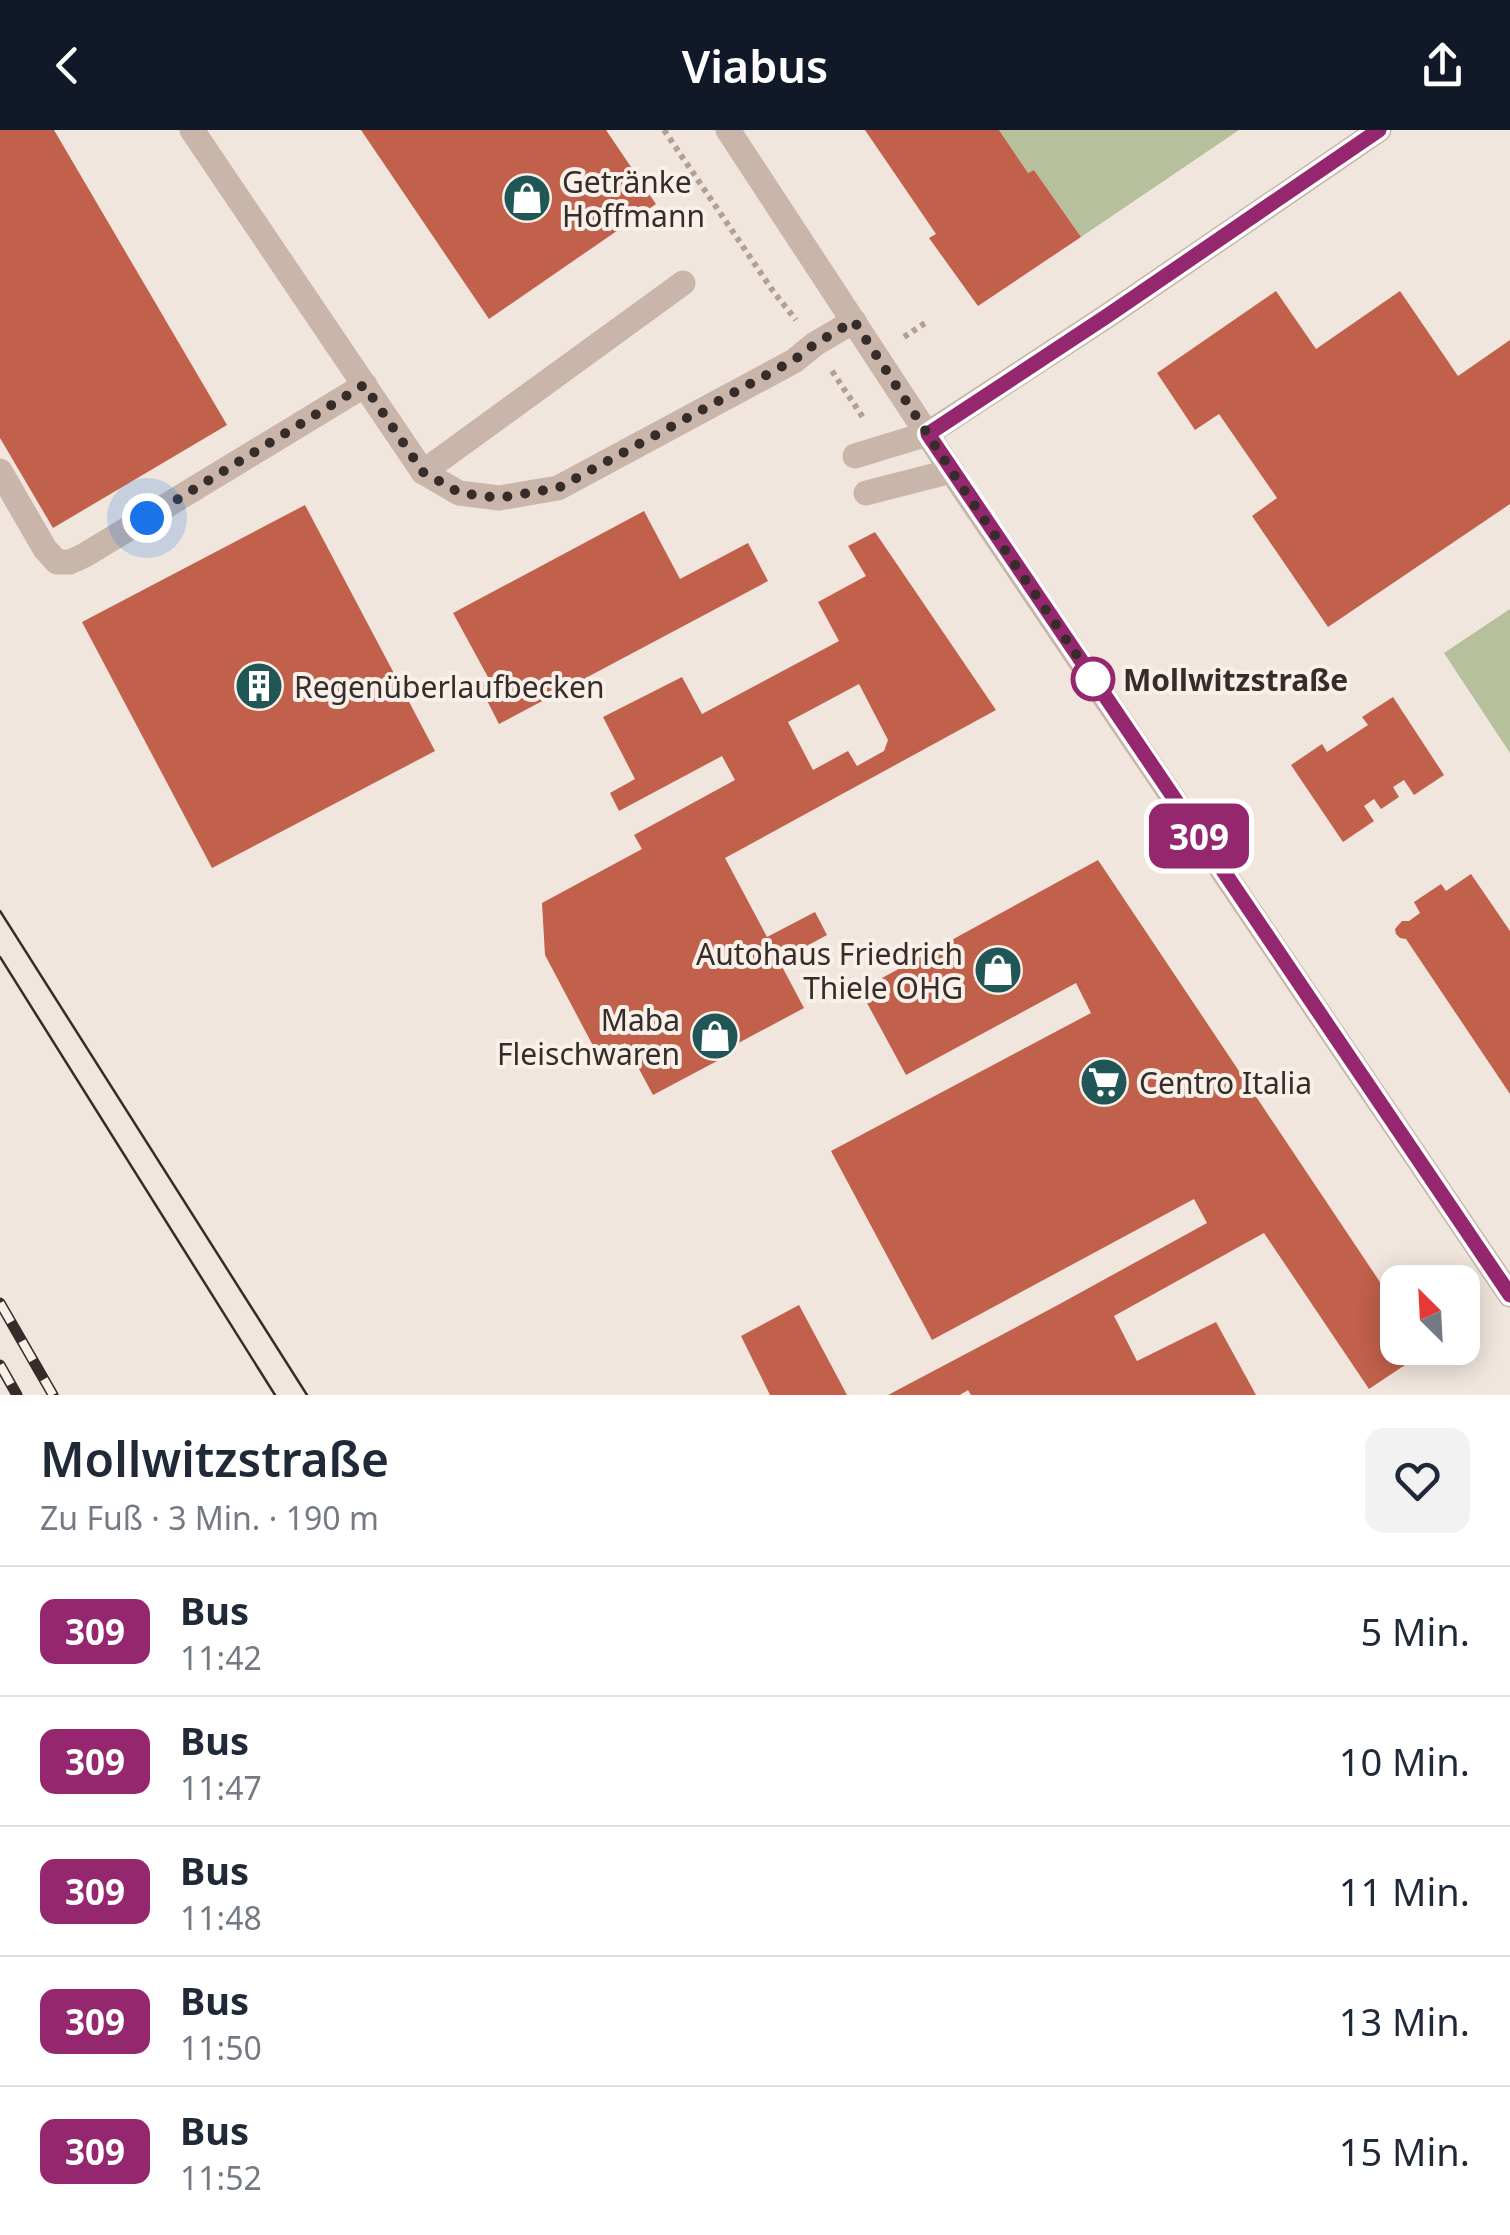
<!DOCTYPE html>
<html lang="de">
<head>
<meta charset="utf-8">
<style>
  body { margin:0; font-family:"Noto Sans",sans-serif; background:#f2f2f3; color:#1f2937; height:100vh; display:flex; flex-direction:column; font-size:38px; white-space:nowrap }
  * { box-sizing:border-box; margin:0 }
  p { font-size:32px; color:#747a83 }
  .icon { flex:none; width:55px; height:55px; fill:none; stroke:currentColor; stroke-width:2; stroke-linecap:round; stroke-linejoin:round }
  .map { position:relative; height:1265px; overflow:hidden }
  .drawer { display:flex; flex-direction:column; background:#fff; flex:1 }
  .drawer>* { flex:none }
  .badge { padding:0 20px; border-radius:15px; font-size:35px; line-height:65px }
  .needle { width:65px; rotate:336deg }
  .tools { position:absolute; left:1380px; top:1135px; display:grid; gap:20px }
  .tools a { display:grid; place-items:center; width:100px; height:100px; border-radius:20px; background:#fff; box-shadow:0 5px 25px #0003; font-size:50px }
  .you { position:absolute; width:50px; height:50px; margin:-25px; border:8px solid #fff; border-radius:50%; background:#1a73e8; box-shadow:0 0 0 15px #1a73e833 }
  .map>.badge { position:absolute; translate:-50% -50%; box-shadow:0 0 0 5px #fff }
  .round { display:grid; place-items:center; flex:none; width:105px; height:105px; border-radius:20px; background:#f2f2f3 }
  .head { display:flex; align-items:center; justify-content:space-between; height:170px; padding:0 40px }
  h1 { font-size:48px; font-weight:600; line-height:75px }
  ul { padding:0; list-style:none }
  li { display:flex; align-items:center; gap:30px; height:130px; padding:0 40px; border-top:2px solid #e0e1e3 }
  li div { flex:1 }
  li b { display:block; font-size:38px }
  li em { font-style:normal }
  li .badge { min-width:110px; font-weight:700; text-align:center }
  header { display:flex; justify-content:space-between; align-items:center; height:130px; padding:0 40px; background:#111827; color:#fff; font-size:45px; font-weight:600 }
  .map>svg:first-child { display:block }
  .green { fill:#b6c09d }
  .building { fill:#c1604b; fill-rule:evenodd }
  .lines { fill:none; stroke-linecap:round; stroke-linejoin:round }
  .path { stroke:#b49f93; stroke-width:6; stroke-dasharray:5 5; stroke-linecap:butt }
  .minor { stroke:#c9b5a9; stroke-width:25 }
  .tram { stroke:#362c29; stroke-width:2.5 }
  .rail-casing { stroke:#362c29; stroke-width:11 }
  .rail { stroke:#f9f0e9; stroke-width:8; stroke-dasharray:22; stroke-linecap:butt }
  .line-casing { stroke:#fff; stroke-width:22 }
  .line { stroke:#95276e; stroke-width:15 }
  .walk { stroke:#362c29; stroke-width:10; stroke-dasharray:0 18 }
  .stop-dot { fill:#fff; stroke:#95276e; stroke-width:5 }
  .labels { text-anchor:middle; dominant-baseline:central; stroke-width:8; stroke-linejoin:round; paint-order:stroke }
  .poi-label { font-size:30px; fill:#362c29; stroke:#f9f0e9; text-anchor:start }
  .stop-label { font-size:30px; font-weight:bold; fill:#362c29; stroke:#f9f0e9; text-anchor:start }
</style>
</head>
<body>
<header><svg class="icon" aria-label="back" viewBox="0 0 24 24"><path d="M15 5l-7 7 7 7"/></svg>Viabus<svg class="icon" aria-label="share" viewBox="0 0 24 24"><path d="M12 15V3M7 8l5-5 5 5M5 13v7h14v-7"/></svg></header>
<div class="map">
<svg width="1510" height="1265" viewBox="0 0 1510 1265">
  <rect width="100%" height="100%" fill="#f1e6dd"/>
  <!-- green -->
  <g class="green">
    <polygon points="999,0 1239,0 1081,107 1034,40 1028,43"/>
    <polygon points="1510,479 1510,623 1444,523"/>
  </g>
  <!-- building -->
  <g class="building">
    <polygon points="0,0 54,0 227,295 53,398 0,308"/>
    <polygon points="361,0 606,0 656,74 489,189"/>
    <polygon points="865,0 999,0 1028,43 1034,40 1081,107 978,176 929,108 936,104"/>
    <polygon points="1276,161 1316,219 1400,161 1458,246 1510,210 1510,374 1328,497 1252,386 1277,368 1219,284 1195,300 1157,243"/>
    <polygon points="305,375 435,621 212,738 82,492"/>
    <polygon points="644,381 680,449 748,413 768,451 499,594 479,555 489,549 453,483"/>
    <path d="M875 402 996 580 725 728 767 807 815 782 827 805 779 831 804 878 731 917 734 922 653 965 625 913 599 927 545 825 542 773 642 719 634 705 735 650 722 626 619 681 610 663 635 649 603 587 682 547 702 584 839 511 818 472 866 446 848 416ZM859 554 888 610 884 621 857 636 848 621 813 640 788 592Z"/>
    <polygon points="1393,567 1444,645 1414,665 1404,650 1393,657 1399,667 1381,679 1374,669 1364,676 1374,691 1343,712 1291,635 1322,614 1327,622 1368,595 1362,587"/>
    <polygon points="1098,730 1398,1179 1398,1218 1424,1218 1426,1221 1369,1259 1264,1103 1114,1186 1137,1231 1216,1192 1256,1265 971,1265 968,1260 960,1265 888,1265 1056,1176 1207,1093 1194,1069 932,1210 831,1021 1091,883 1076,853 906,945 860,860"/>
    <polygon points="1471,744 1510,801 1510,964 1406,809 1400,808 1396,804 1395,799 1402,791 1409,791 1420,783 1414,772 1441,754 1446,761"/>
    <polygon points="799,1175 847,1265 770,1265 741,1206"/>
  </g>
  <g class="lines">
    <!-- path -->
    <g class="path">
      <polyline points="664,0 773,161 796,190"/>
      <polyline points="904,207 928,191"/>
      <polyline points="832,241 864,289"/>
    </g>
    <!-- minor -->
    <g class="minor">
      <polyline points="192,0 423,342 459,363 499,368 558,358 794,231 815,214 854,191"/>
      <polyline points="728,0 962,357 1510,1165"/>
      <polyline points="855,326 927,304 1107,186 1379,0"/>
      <polyline points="0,341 45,419 57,432 70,432 85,425 365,255"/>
      <polyline points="423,342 683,153"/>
      <polyline points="866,363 952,341"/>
    </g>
    <!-- tram -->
    <g class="tram">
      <polyline points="0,781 307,1265"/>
      <polyline points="0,827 275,1265"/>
    </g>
    <!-- rail casing -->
    <g class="rail-casing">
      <g id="rail">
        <polyline points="0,1173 53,1265"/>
        <polyline points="0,1235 17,1265"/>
      </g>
    </g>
    <!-- rail -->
    <use href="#rail" class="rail"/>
  </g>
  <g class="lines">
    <!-- line casing -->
    <g class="line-casing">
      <polyline id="line" points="1379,0 1107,186 928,304 1510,1165"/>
    </g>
    <!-- line -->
    <use href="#line" class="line"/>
    <!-- walk -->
    <polyline class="walk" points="147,388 364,255 423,342 460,363 499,368 558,358 794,230 815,214 854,191 962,357 1093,549"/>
  </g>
  <!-- icons -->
  <defs>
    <g id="shop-disc" transform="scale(2.5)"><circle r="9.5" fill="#205656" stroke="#f9f0e9"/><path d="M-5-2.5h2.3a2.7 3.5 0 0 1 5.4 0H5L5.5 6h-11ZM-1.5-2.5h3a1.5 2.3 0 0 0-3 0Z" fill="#fff"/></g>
    <g id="building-disc" transform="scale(2.5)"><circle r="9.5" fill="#205656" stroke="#f9f0e9"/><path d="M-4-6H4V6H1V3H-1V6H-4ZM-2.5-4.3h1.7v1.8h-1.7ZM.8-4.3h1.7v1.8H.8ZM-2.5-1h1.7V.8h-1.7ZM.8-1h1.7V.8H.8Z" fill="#fff"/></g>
    <g id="supermarket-disc" transform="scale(2.5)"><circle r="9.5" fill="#205656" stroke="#f9f0e9"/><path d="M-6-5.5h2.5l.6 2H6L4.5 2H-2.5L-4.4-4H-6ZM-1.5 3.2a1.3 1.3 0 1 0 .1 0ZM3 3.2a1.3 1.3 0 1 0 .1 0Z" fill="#fff"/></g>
  </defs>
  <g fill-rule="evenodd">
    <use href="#shop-disc" x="527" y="68"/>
    <use href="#building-disc" x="259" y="556"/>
    <use href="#shop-disc" x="998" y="840"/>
    <use href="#shop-disc" x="715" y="906"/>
    <use href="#supermarket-disc" x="1104" y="952"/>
  </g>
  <!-- markers -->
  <circle class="stop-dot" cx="1093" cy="549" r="20"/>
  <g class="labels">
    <!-- poi labels -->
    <g class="poi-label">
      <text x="562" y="51">Getränke<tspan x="562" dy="34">Hoffmann</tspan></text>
      <text x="294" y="556">Regenüberlaufbecken</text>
      <text x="963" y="823" text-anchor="end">Autohaus Friedrich<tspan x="963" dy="34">Thiele OHG</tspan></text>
      <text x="680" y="889" text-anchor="end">Maba<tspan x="680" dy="34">Fleischwaren</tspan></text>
      <text x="1139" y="952">Centro Italia</text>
    </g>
    <!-- stop labels -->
    <g class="stop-label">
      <text x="1123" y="549">Mollwitzstraße</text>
    </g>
  </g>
</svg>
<div class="tools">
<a><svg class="needle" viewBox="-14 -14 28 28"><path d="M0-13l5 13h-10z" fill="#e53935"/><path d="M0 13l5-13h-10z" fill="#747a83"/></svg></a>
</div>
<div class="you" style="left:147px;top:388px"></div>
<b class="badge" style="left:1199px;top:706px;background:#95276e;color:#fff">309</b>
</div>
<section class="drawer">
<div class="head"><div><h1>Mollwitzstraße</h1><p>Zu Fuß · 3 Min. · 190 m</p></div><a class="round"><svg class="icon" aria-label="heart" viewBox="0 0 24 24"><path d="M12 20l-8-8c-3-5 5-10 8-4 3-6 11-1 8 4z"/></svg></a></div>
<ul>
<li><span class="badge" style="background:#95276e;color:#fff">309</span><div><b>Bus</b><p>11:42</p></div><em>5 Min.</em></li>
<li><span class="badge" style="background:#95276e;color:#fff">309</span><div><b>Bus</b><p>11:47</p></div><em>10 Min.</em></li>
<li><span class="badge" style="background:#95276e;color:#fff">309</span><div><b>Bus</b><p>11:48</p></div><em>11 Min.</em></li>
<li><span class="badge" style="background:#95276e;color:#fff">309</span><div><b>Bus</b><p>11:50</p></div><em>13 Min.</em></li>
<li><span class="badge" style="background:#95276e;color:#fff">309</span><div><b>Bus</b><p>11:52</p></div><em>15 Min.</em></li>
</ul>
</section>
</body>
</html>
